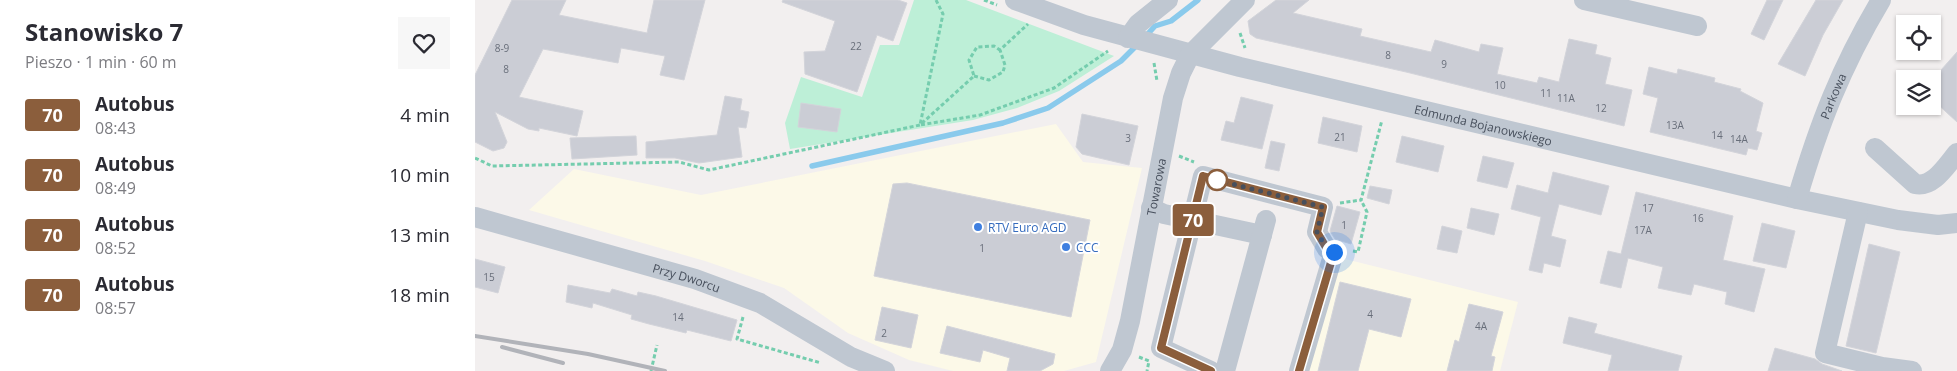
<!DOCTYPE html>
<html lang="pl">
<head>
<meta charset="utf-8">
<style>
  body { margin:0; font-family:"Open Sans",sans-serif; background:#f7f7f7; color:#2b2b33; height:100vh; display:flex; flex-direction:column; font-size:19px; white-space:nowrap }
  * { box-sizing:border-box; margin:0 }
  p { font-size:16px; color:#7c7c81 }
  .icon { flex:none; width:28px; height:28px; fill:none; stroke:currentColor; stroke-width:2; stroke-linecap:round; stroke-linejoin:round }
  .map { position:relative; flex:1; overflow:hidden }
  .side { display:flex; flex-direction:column; background:#fff; width:475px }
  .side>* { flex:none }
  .badge { padding:0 10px; border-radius:4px; font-size:18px; line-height:32px }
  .fabs { position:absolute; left:1421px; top:15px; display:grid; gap:10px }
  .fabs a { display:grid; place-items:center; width:45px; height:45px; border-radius:0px; background:#fff; box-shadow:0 1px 4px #0004; font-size:25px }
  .you { position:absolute; width:25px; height:25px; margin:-12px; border:4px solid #fff; border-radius:50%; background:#1a73e8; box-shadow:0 0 0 8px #1a73e833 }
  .map>.badge { position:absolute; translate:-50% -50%; box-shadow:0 0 0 2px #fff }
  .round { display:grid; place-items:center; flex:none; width:52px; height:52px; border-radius:0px; background:#f7f7f7 }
  .headline { display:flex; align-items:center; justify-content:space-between; height:85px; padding:0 25px }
  h1 { font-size:24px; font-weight:700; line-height:38px }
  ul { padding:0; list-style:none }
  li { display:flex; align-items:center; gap:15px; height:60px; padding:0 25px }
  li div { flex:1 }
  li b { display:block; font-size:19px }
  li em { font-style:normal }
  li .badge { min-width:55px; font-weight:700; text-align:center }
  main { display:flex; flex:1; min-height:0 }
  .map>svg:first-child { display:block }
  .commercial { fill:#fcf9e8 }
  .green { fill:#bdefd7 }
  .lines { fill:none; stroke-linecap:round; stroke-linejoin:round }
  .stream { stroke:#8acaec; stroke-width:5.5 }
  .building { fill:#cbcdd5; stroke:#d3d4da }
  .path { stroke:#75cdae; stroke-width:3; stroke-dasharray:4 2.5; stroke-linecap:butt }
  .minor { stroke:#bfc7d1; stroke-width:20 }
  .rail { stroke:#b1b3b9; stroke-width:4 }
  .line-casing { stroke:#fff; stroke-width:11 }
  .line { stroke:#8b5e3c; stroke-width:8 }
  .walk { stroke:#474f5c; stroke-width:5; stroke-dasharray:0 9 }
  .stop-dot { fill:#fff; stroke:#8b5e3c; stroke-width:2.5 }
  .shop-dot { fill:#3f7fe0; stroke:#fff; stroke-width:2 }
  .labels { text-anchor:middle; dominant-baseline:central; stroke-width:4; stroke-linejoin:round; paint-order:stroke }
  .number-label { font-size:10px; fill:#686e7a }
  .street-label { font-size:12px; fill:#474f5c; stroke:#fff }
  .shop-label { font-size:12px; fill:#366cbe; stroke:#fff; text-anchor:start }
</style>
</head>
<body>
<main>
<section class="side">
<div class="headline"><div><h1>Stanowisko 7</h1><p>Pieszo · 1 min · 60 m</p></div><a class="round"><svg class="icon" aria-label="heart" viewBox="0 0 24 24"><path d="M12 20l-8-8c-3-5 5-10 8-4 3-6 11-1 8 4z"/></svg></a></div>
<ul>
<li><span class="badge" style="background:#8b5e3c;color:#fff">70</span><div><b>Autobus</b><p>08:43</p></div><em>4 min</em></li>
<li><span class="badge" style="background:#8b5e3c;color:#fff">70</span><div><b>Autobus</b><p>08:49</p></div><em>10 min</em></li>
<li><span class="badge" style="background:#8b5e3c;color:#fff">70</span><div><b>Autobus</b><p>08:52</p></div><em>13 min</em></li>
<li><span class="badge" style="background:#8b5e3c;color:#fff">70</span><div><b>Autobus</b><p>08:57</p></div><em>18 min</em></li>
</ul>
</section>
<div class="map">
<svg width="1482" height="371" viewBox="0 0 1482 371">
  <rect width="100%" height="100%" fill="#f2efef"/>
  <!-- commercial -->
  <g class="commercial">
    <polygon points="581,124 608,162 667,168 621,362 589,371 478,371 434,360 373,333 309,288 230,261 54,210 99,169 226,195"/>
    <polygon points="862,257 1043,302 1025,371 833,371"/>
  </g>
  <!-- green -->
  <polygon class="green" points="439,0 491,0 639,56 584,91 542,108 498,120 315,149 310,123 326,77 387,97 405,45 424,45"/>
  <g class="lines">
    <!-- stream -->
    <g class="stream">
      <polyline points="670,37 680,26 696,21 723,0"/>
      <polyline points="337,166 528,123 573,108 646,61 664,43"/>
    </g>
  </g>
  <!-- building -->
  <g class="building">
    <polygon points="37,0 91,0 84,15 172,33 179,0 230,0 209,80 185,75 190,56 146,48 143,63 68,49 44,97 108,111 102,136 64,128 64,131 53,129 20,112 32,142 29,148 18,151 0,142 0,75"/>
    <polygon points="308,0 423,0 432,3 418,41 402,35 382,92 330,74 329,52 350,51 360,21 307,2"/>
    <polygon points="801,0 834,0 818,13 887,29 885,36 956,52 960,40 1004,52 1006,44 1028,48 1022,74 1062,83 1064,77 1084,82 1094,39 1122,45 1120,54 1136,58 1130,84 1157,90 1149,126 931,72 781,38 775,34 773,21"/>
    <polygon points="1292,0 1308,0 1289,40 1276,34"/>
    <polygon points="1341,0 1368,0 1348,35 1330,76 1303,64"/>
    <polygon points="1482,52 1482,122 1458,100 1458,79"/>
    <polygon points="1174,67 1202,74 1203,69 1240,78 1239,82 1266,89 1265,91 1288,103 1281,131 1287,133 1282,150 1273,148 1271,155 1175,132 1183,98 1168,94"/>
    <polygon points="250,96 267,99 265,110 274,112 271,128 263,127 267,157 224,163 200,158 171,158 171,142 242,135"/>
    <polygon points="766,97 798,105 787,149 746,140 751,121 759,123"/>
    <polygon points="326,103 366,109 362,132 323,127"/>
    <polygon points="607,114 663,126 654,165 607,154 601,147"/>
    <polygon points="848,117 887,126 882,152 843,143"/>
    <polygon points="161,136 162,155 97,159 95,138"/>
    <polygon points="927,136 969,146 963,172 921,162"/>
    <polygon points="796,141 810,144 804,171 790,168"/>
    <polygon points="1008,156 1039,163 1032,188 1002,181"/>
    <polygon points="1078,172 1134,186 1126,215 1084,204 1076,236 1091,240 1085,267 1069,263 1067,273 1054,270 1066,217 1036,209 1042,185 1073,193"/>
    <polygon points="432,183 615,220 596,317 399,276 418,184"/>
    <polygon points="895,186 917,190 914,204 892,198"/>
    <polygon points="1161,192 1258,216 1248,260 1290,269 1279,312 1250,304 1252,292 1219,284 1216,295 1183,288 1188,267 1153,258 1146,288 1125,283 1133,251 1146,254"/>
    <polygon points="862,206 885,212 876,244 860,239 855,231"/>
    <polygon points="996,208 1024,214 1019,235 992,228"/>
    <polygon points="1287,223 1320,231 1311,268 1278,261"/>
    <polygon points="967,226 987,231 982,253 962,249"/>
    <polygon points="1394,244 1425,252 1401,353 1371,346"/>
    <polygon points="0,259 30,267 23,293 0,287"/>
    <polygon points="865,282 936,299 926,337 894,329 883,371 843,371"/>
    <polygon points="93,285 135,293 137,289 162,296 163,292 181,296 262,320 256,341 212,330 211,333 174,324 156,319 157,315 118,303 117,308 91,302"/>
    <polygon points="994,304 1028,312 1016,356 1020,357 1017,371 972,371 980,340 984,342"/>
    <polygon points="407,307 443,315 436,348 400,340"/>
    <polygon points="1094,317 1122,324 1119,333 1207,356 1203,371 1133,371 1137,355 1088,343"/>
    <polygon points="472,326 580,354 578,364 565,371 532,371 535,358 508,350 505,362 465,353"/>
    <polygon points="1300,348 1340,359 1347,364 1367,371 1293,371"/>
  </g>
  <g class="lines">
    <!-- path -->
    <g class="path">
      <polyline points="461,0 468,14 445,125 505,115 579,88 633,51"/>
      <polyline points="509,0 522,5"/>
      <polyline points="765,33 770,48"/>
      <polyline points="679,63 682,81"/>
      <polyline points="499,76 514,80 528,72 530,65 525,50 553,24"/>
      <polyline points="704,156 719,162"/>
      <polyline points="0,158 17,166 204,162 234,170 445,125 499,76 494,60 502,47 519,46 525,50"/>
      <polyline points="865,203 886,200 907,120"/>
      <polyline points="878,251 883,252 892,212 886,200"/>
      <polyline points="268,317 262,339 346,363"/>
      <polyline points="664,357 674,361 672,371"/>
      <polyline points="176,371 182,345"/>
    </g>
    <!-- minor -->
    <g class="minor">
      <path id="s1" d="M540 0 609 25 765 67 1322 199 1423 220 1463 225 1482 223"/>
      <polyline points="1109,0 1222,26"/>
      <polyline points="653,38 663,24 693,0"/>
      <path d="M1400 148 1440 184C1458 188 1471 166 1482 153"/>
      <path id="s2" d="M1322 199C1344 124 1366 67 1406 0"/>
      <polyline points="676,208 689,214 787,235"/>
      <polyline points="1383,212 1350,353 1407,367 1437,371"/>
      <path id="s3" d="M0 217 220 279 285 303 376 357 410 371"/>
      <path id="s4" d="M635 371 647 350 655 321 698 98 706 73 715 55 770 0"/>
      <polyline points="736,371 686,348 728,176 848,207 842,232 852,249 859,252 824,371"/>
      <polyline points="750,371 791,220"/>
    </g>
    <!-- rail -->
    <g class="rail">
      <polyline points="0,336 113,354 190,371"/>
      <polyline points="27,347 88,363"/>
    </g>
  </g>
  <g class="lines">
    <!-- line casing -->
    <g class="line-casing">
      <polyline id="line" points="736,371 686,348 728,176 848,207 842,232 852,249 859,252 824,371"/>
    </g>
    <!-- line -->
    <use href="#line" class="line"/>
    <!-- walk -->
    <polyline class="walk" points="742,180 848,207 842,232 852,249 859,252"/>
  </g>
  <!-- markers -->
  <circle class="stop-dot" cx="742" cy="180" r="10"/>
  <g class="shop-dot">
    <circle cx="503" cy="227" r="5"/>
    <circle cx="591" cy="247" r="5"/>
  </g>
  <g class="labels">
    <!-- number labels -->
    <g class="number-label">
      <text x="381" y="46">22</text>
      <text x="27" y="48">8-9</text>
      <text x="913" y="55">8</text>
      <text x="969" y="64">9</text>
      <text x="31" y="69">8</text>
      <text x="1025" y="85">10</text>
      <text x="1071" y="93">11</text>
      <text x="1091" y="98">11A</text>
      <text x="1126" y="108">12</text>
      <text x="1200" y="125">13A</text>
      <text x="1242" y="135">14</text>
      <text x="865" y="137">21</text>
      <text x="653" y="138">3</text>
      <text x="1264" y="139">14A</text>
      <text x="1173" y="208">17</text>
      <text x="1223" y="218">16</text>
      <text x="869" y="225">1</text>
      <text x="1168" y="230">17A</text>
      <text x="507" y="248">1</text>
      <text x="14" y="277">15</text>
      <text x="895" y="314">4</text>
      <text x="203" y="317">14</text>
      <text x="1006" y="326">4A</text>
      <text x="409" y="333">2</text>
    </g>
    <!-- street labels -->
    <g class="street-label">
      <text stroke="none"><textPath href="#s2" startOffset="109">Parkowa</textPath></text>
      <text stroke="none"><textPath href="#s1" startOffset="485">Edmunda Bojanowskiego</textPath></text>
      <text stroke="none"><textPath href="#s4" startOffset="191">Towarowa</textPath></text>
      <text stroke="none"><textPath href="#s3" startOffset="220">Przy Dworcu</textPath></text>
    </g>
    <!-- shop labels -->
    <g class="shop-label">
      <text x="513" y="227">RTV Euro AGD</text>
      <text x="601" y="247">CCC</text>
    </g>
  </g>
</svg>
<div class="fabs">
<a><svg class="icon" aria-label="locate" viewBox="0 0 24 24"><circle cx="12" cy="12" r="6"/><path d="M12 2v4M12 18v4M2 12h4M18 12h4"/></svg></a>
<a><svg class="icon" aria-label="layers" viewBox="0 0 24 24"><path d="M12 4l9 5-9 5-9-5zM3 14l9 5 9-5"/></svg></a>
</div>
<div class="you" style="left:859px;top:252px"></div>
<b class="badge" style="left:718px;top:220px;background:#8b5e3c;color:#fff">70</b>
</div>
</main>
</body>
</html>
